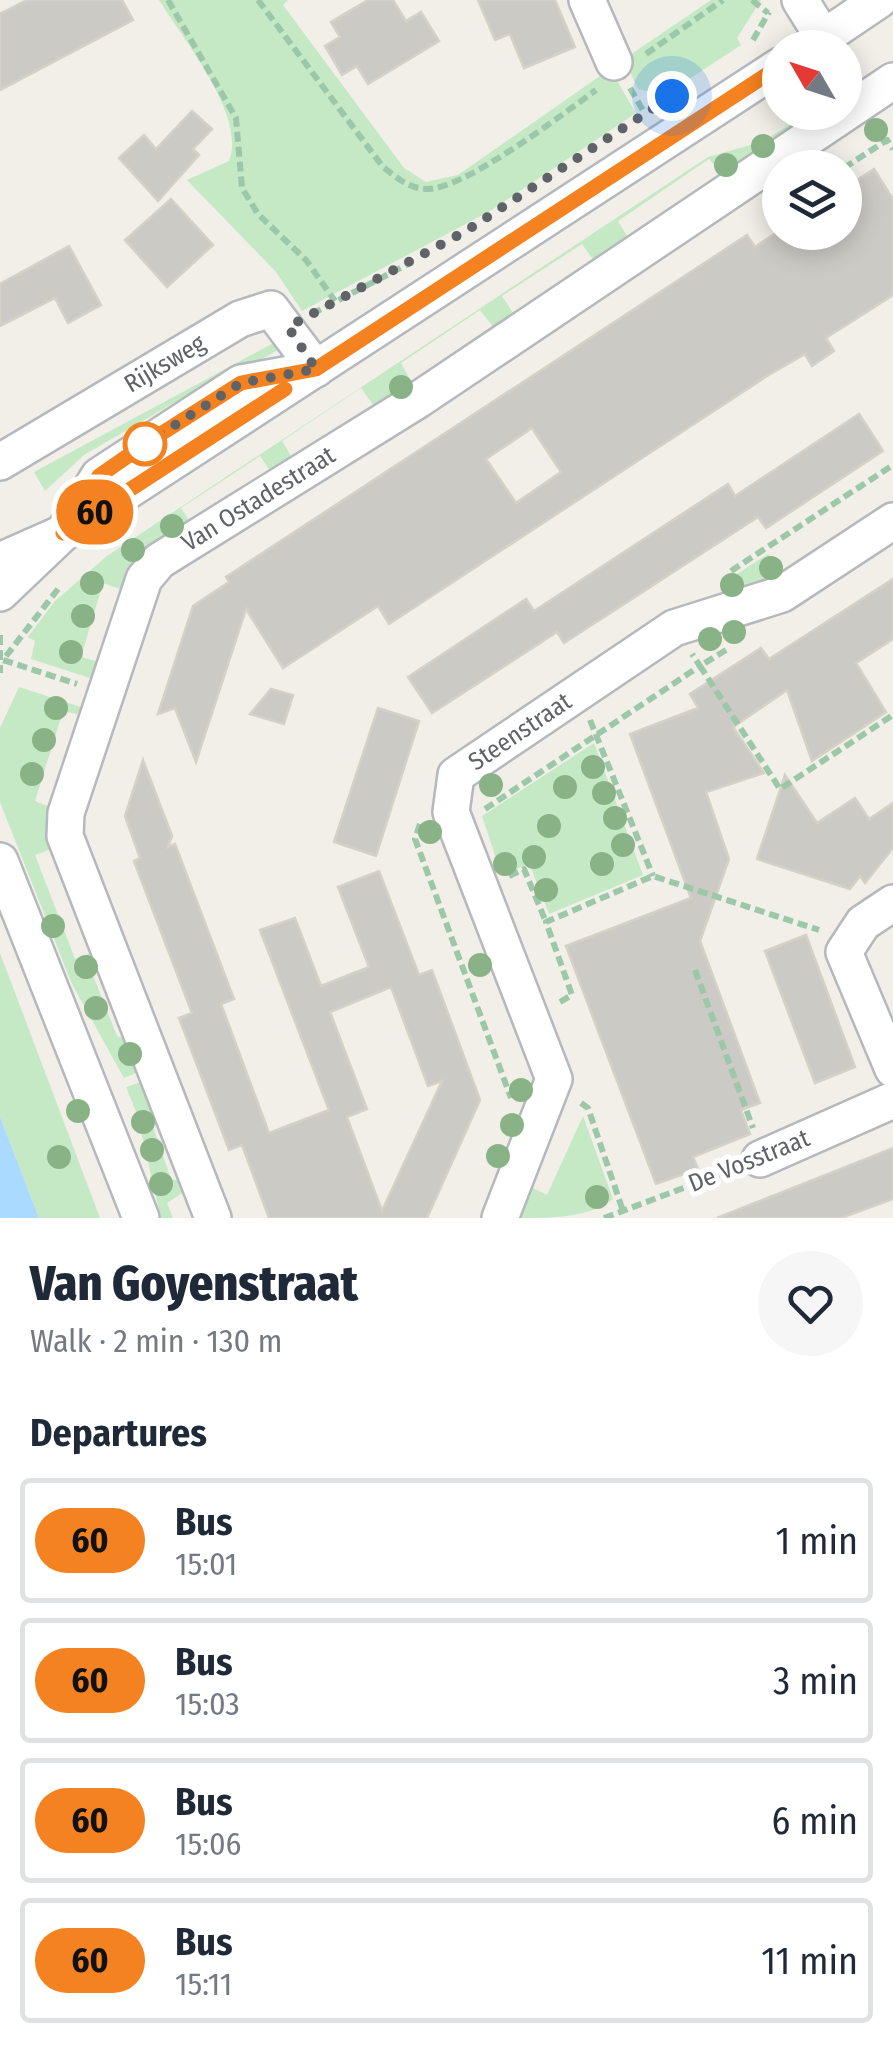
<!DOCTYPE html>
<html lang="en">
<head>
<meta charset="utf-8">
<style>
  body { margin:0; font-family:"Fira Sans Condensed",sans-serif; background:#f6f6f7; color:#1f2937; height:100vh; display:flex; flex-direction:column; font-size:38px; white-space:nowrap }
  * { box-sizing:border-box; margin:0 }
  p { font-size:32px; color:#747a83 }
  .icon { flex:none; width:55px; height:55px; fill:none; stroke:currentColor; stroke-width:2; stroke-linecap:round; stroke-linejoin:round }
  .map { position:relative; height:1218px; overflow:hidden }
  .drawer { display:flex; flex-direction:column; background:#fff; flex:1 }
  .drawer>* { flex:none }
  .badge { padding:0 20px; border-radius:32px; font-size:35px; line-height:65px }
  .needle { width:65px; rotate:309deg }
  .fabs { position:absolute; left:762px; top:30px; display:grid; gap:20px }
  .fabs a { display:grid; place-items:center; width:100px; height:100px; border-radius:50%; background:#fff; box-shadow:0 5px 25px #0003; font-size:50px }
  .you { position:absolute; width:50px; height:50px; margin:-25px; border:8px solid #fff; border-radius:50%; background:#1a73e8; box-shadow:0 0 0 15px #1a73e833 }
  .map>.badge { position:absolute; translate:-50% -50%; box-shadow:0 0 0 5px #fff }
  h2 { padding:0 30px; font-size:38px; line-height:90px }
  .round { display:grid; place-items:center; flex:none; width:105px; height:105px; border-radius:52px; background:#f6f6f7 }
  .head { display:flex; align-items:center; justify-content:space-between; height:170px; padding:0 30px }
  h1 { font-size:48px; font-weight:800; line-height:75px }
  ul { padding:0; list-style:none }
  li { display:flex; align-items:center; gap:30px; height:125px; margin:0 20px 15px; padding:0 10px; border:5px solid #e0e1e3; border-radius:10px }
  li div { flex:1 }
  li b { display:block; font-size:38px }
  li em { font-style:normal }
  li .badge { min-width:110px; font-weight:700; text-align:center }
  .map>svg:first-child { display:block }
  .green { fill:#c5e8c5 }
  .water { fill:#aadaff }
  .building { fill:#cccac5; stroke:#d6d1c6; stroke-width:2.5; fill-rule:evenodd }
  .lines { fill:none; stroke-linecap:round; stroke-linejoin:round }
  .minor-casing { stroke:#b5b8bc; stroke-width:40 }
  .path { stroke:#9cc7a9; stroke-width:6; stroke-dasharray:10 5; stroke-linecap:butt }
  .minor { stroke:#fff; stroke-width:35 }
  .tree { fill:#89b387 }
  .line-casing { stroke:#fff; stroke-width:22 }
  .line { stroke:#f58220; stroke-width:15 }
  .walk { stroke:#5f6368; stroke-width:10; stroke-dasharray:0 18 }
  .stop-dot { fill:#fff; stroke:#f58220; stroke-width:5 }
  .labels { text-anchor:middle; dominant-baseline:central; stroke-width:10; stroke-linejoin:round; paint-order:stroke }
  .street-label { font-size:25px; fill:#5f6368; stroke:#fff }
</style>
</head>
<body>
<div class="map">
<svg width="893" height="1218" viewBox="0 0 893 1218">
  <rect width="100%" height="100%" fill="#f1efe8"/>
  <!-- green -->
  <g class="green">
    <path d="M159 0H288L283 5 404 168 426 182 458 175 610 69 636 113 490 211 302 311 276 272 187 180 229 161C247 116 183 39 159 0Z"/>
    <polygon points="711,0 761,0 737,38 741,45 665,95 638,89 624,59"/>
    <polygon points="791,124 795,132 725,178 709,159 618,221 633,246 599,268 582,244 502,296 515,316 495,329 480,310 401,363 415,389 379,413 361,388 282,441 294,461 273,475 260,456 181,508 193,526 128,592 103,583 81,657 103,663 101,672 90,678 31,659 35,641 28,637 55,601 107,556 708,157 761,142"/>
    <polygon points="281,339 285,346 198,395 194,391 84,455 45,491 34,472"/>
    <polygon points="768,554 784,575 728,592 723,583"/>
    <polygon points="19,687 87,709 85,716 63,711 35,801 57,810 56,847 35,855 75,959 96,951 102,967 92,973 117,1036 139,1044 148,1068 124,1078 72,984 0,802 0,728"/>
    <polygon points="594,743 643,875 549,914 529,863 502,876 482,816"/>
    <polygon points="0,953 100,1218 39,1218 0,1117"/>
    <polygon points="150,1079 158,1100 149,1115 171,1179 184,1182 187,1190 167,1203 173,1218 161,1218 137,1114 126,1087"/>
    <path d="M583 1116 613 1199C591 1218 549 1218 516 1218L523 1183 547 1195Z"/>
  </g>
  <!-- water -->
  <polygon class="water" points="0,1117 39,1218 0,1218"/>
  <!-- building -->
  <g class="building">
    <polygon points="27,0 122,0 133,20 0,90 0,14"/>
    <polygon points="368,0 393,0 406,21 421,12 439,41 368,84 357,66 342,75 325,46 340,37 331,22"/>
    <polygon points="478,0 555,0 575,47 524,68 510,34 495,40"/>
    <polygon points="192,111 212,129 193,149 199,155 158,201 119,158 144,135 156,149"/>
    <path d="M874 169 893 199V295L826 338 834 351 812 366 805 354 767 376 389 624 378 606 283 668 246 609 196 762 175 708 158 714 193 606 229 582 226 577 747 235 755 247 777 232H845V188ZM532 428 561 472 516 503 486 459Z"/>
    <polygon points="171,199 213,245 167,287 125,240"/>
    <polygon points="69,246 101,305 68,323 55,298 0,326 0,284"/>
    <polygon points="859,414 883,451 766,528 758,517 564,643 557,632 432,713 408,677 526,599 534,611 728,484 735,496"/>
    <polygon points="893,579 893,639 856,663 886,712 812,761 787,690 733,727 764,773 706,792 729,859 700,941 760,1103 741,1110 750,1134 693,1157 698,1169 656,1184 566,946 691,898 630,734 698,708 690,694 761,648 769,659"/>
    <polygon points="271,689 293,695 284,724 250,714"/>
    <polygon points="378,708 419,721 376,856 334,842"/>
    <path d="M143 760 172 836 168 847 175 844 234 999 221 1004 269 1133 329 1110 260 930 295 918 321 986 369 967 338 887 379 871 419 975 432 970 480 1100 427 1218H269L242 1145 229 1150 189 1044 179 1018 192 1013 134 861 140 858 125 816ZM391 987 428 1086 442 1081 382 1211 347 1117 367 1109 330 1012Z"/>
    <polygon points="785,775 817,823 855,798 869,819 893,803 893,848 865,883 860,876 850,889 757,859"/>
    <polygon points="806,935 855,1067 815,1083 765,951"/>
    <polygon points="893,1148 893,1199 841,1218 717,1218"/>
  </g>
  <g class="lines">
    <!-- minor casing -->
    <g class="minor-casing">
      <g id="minor">
        <polyline points="587,0 614,62"/>
        <polyline points="800,0 823,37"/>
        <polyline points="808,48 879,0"/>
        <path id="s1" d="M0 462 240 319 271 309 316 369"/>
        <polyline points="0,561 63,533 780,66"/>
        <polyline points="0,593 63,533 99,476 241,383 301,372"/>
        <polyline points="0,861 141,1218"/>
        <polyline points="893,903 863,923 844,952 893,1069"/>
        <polyline points="760,1159 893,1100"/>
        <path id="s2" d="M213 1218 65 836 66 813 144 579 159 561 418 400 893 81"/>
        <path id="s3" d="M500 1218 554 1079 451 812 456 775 674 628 782 594 893 521"/>
      </g>
    </g>
    <!-- path -->
    <g class="path">
      <polyline points="168,0 236,118 242,188 258,214 306,260 335,301"/>
      <path d="M258 0 383 167C396 177 408 188 425 189 461 192 563 114 596 90"/>
      <polyline points="752,0 768,13"/>
      <polyline points="753,40 769,12"/>
      <polyline points="646,54 723,0"/>
      <polyline points="630,88 645,114"/>
      <polyline points="844,168 887,140 893,149"/>
      <polyline points="312,314 408,264"/>
      <polyline points="731,571 893,465"/>
      <polyline points="58,589 3,660 77,684"/>
      <polyline points="0,635 0,673"/>
      <polyline points="726,650 700,666 780,789 893,715"/>
      <polyline points="590,720 653,876"/>
      <polyline points="485,809 700,666 692,654"/>
      <polyline points="420,824 415,839 511,1098"/>
      <polyline points="509,876 524,869 546,922"/>
      <polyline points="695,970 753,1128"/>
      <polyline points="560,1002 572,995 546,922 653,876 819,930"/>
      <polyline points="581,1103 588,1108 623,1211"/>
      <polyline points="604,1218 731,1170"/>
    </g>
    <!-- minor -->
    <use href="#minor" class="minor"/>
  </g>
  <!-- trees -->
  <g class="tree">
    <circle cx="876" cy="130" r="12"/>
    <circle cx="763" cy="146" r="12"/>
    <circle cx="726" cy="165" r="12"/>
    <circle cx="401" cy="387" r="12"/>
    <circle cx="172" cy="526" r="12"/>
    <circle cx="133" cy="550" r="12"/>
    <circle cx="771" cy="568" r="12"/>
    <circle cx="92" cy="583" r="12"/>
    <circle cx="732" cy="585" r="12"/>
    <circle cx="83" cy="616" r="12"/>
    <circle cx="734" cy="632" r="12"/>
    <circle cx="710" cy="639" r="12"/>
    <circle cx="71" cy="652" r="12"/>
    <circle cx="56" cy="708" r="12"/>
    <circle cx="44" cy="740" r="12"/>
    <circle cx="593" cy="767" r="12"/>
    <circle cx="32" cy="774" r="12"/>
    <circle cx="491" cy="785" r="12"/>
    <circle cx="565" cy="787" r="12"/>
    <circle cx="604" cy="793" r="12"/>
    <circle cx="615" cy="818" r="12"/>
    <circle cx="549" cy="826" r="12"/>
    <circle cx="430" cy="832" r="12"/>
    <circle cx="623" cy="845" r="12"/>
    <circle cx="534" cy="857" r="12"/>
    <circle cx="505" cy="864" r="12"/>
    <circle cx="602" cy="864" r="12"/>
    <circle cx="546" cy="890" r="12"/>
    <circle cx="53" cy="926" r="12"/>
    <circle cx="480" cy="965" r="12"/>
    <circle cx="86" cy="967" r="12"/>
    <circle cx="96" cy="1008" r="12"/>
    <circle cx="130" cy="1054" r="12"/>
    <circle cx="521" cy="1090" r="12"/>
    <circle cx="78" cy="1111" r="12"/>
    <circle cx="143" cy="1122" r="12"/>
    <circle cx="512" cy="1125" r="12"/>
    <circle cx="152" cy="1150" r="12"/>
    <circle cx="498" cy="1156" r="12"/>
    <circle cx="59" cy="1157" r="12"/>
    <circle cx="161" cy="1184" r="12"/>
    <circle cx="597" cy="1197" r="12"/>
  </g>
  <g class="lines">
    <!-- line casing -->
    <g class="line-casing">
      <polyline id="line" points="285,389 63,533 99,476 145,444 241,383 316,369 780,66"/>
    </g>
    <!-- line -->
    <use href="#line" class="line"/>
    <!-- walk -->
    <polyline class="walk" points="145,444 241,383 316,369 288,327 466,231 672,96"/>
  </g>
  <!-- markers -->
  <circle class="stop-dot" cx="145" cy="444" r="20"/>
  <g class="labels">
    <!-- street labels -->
    <g class="street-label">
      <text stroke="none"><textPath href="#s1" startOffset="192">Rijksweg</textPath></text>
      <text stroke="none"><textPath href="#s2" startOffset="820">Van Ostadestraat</textPath></text>
      <text stroke="none"><textPath href="#s3" startOffset="550">Steenstraat</textPath></text>
      <text transform="translate(749 1161) rotate(-22)">De Vosstraat</text>
    </g>
  </g>
</svg>
<div class="fabs">
<a><svg class="needle" viewBox="-14 -14 28 28"><path d="M0-13l5 13h-10z" fill="#e53935"/><path d="M0 13l5-13h-10z" fill="#747a83"/></svg></a>
<a><svg class="icon" aria-label="layers" viewBox="0 0 24 24"><path d="M12 4l9 5-9 5-9-5zM3 14l9 5 9-5"/></svg></a>
</div>
<div class="you" style="left:672px;top:96px"></div>
<b class="badge" style="left:95px;top:512px;background:#f58220;color:#111">60</b>
</div>
<section class="drawer">
<div class="head"><div><h1>Van Goyenstraat</h1><p>Walk · 2 min · 130 m</p></div><a class="round"><svg class="icon" aria-label="heart" viewBox="0 0 24 24"><path d="M12 20l-8-8c-3-5 5-10 8-4 3-6 11-1 8 4z"/></svg></a></div>
<h2>Departures</h2>
<ul>
<li><span class="badge" style="background:#f58220;color:#111">60</span><div><b>Bus</b><p>15:01</p></div><em>1 min</em></li>
<li><span class="badge" style="background:#f58220;color:#111">60</span><div><b>Bus</b><p>15:03</p></div><em>3 min</em></li>
<li><span class="badge" style="background:#f58220;color:#111">60</span><div><b>Bus</b><p>15:06</p></div><em>6 min</em></li>
<li><span class="badge" style="background:#f58220;color:#111">60</span><div><b>Bus</b><p>15:11</p></div><em>11 min</em></li>
</ul>
</section>
</body>
</html>
